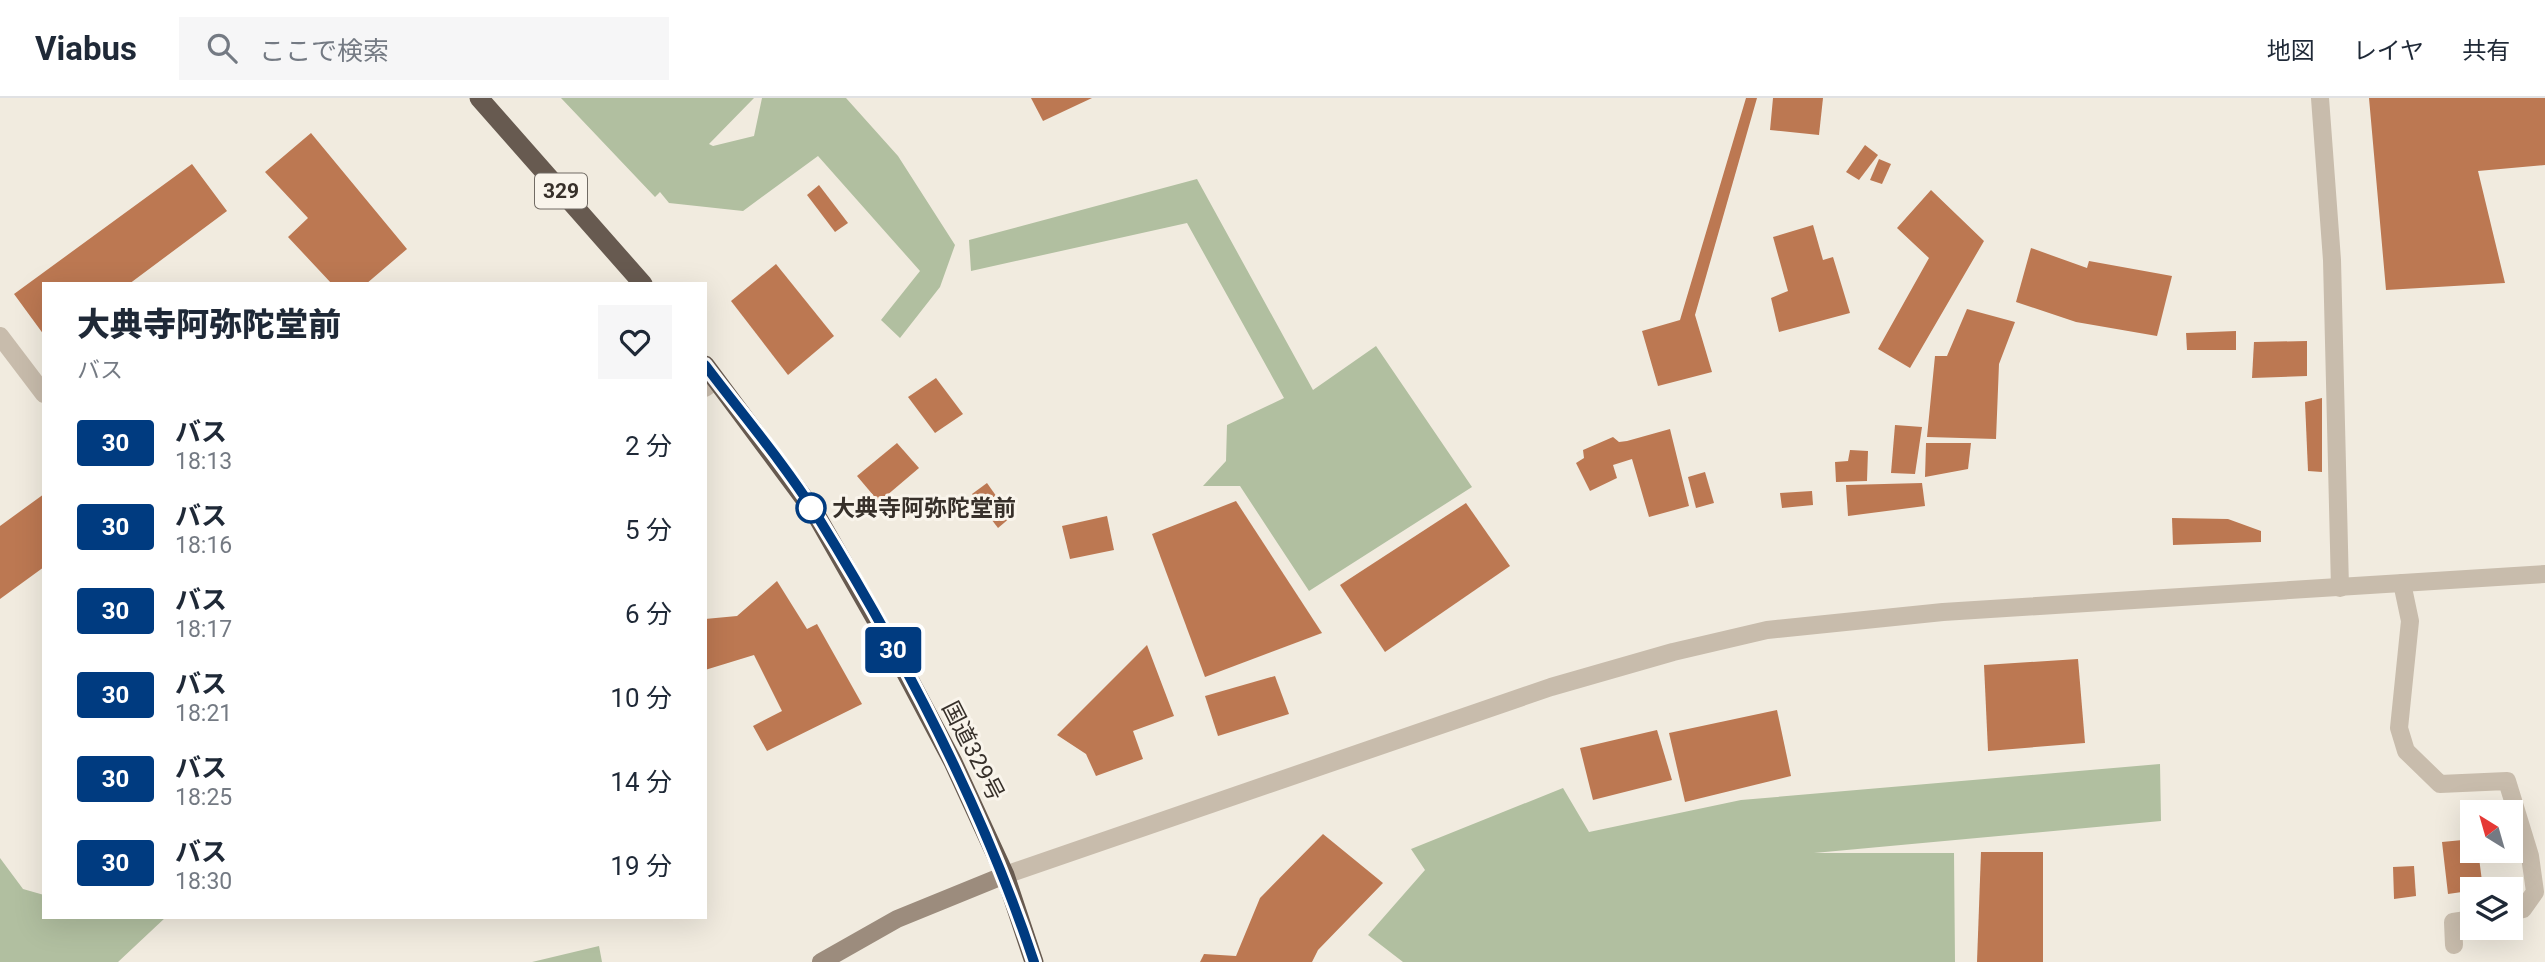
<!DOCTYPE html>
<html lang="ja">
<head>
<meta charset="utf-8">
<style>
  body { margin:0; font-family:Roboto,"Noto Sans JP",sans-serif; background:#f6f6f7; color:#1f2937; height:100vh; display:flex; flex-direction:column; font-size:26px; white-space:nowrap }
  * { box-sizing:border-box; margin:0 }
  p { font-size:23px; color:#747a83 }
  .icon { flex:none; width:38px; height:38px; fill:none; stroke:currentColor; stroke-width:2; stroke-linecap:round; stroke-linejoin:round }
  .map { position:relative; flex:1; overflow:hidden }
  .details { position:absolute; left:42px; top:184px; width:665px; height:637px; display:flex; flex-direction:column; background:#fff; border-radius:0px; box-shadow:0 7px 28px #0002 }
  .details>* { flex:none }
  .badge { padding:0 14px; border-radius:5px; font-size:24px; line-height:46px }
  .needle { width:46px; rotate:323deg }
  .controls { position:absolute; left:2460px; top:702px; display:grid; gap:14px }
  .controls a { display:grid; place-items:center; width:63px; height:63px; border-radius:0px; background:#fff; box-shadow:0 7px 28px #0002; font-size:35px }
  .map>.badge { position:absolute; translate:-50% -50%; box-shadow:0 0 0 4px #fff }
  .round { display:grid; place-items:center; flex:none; width:74px; height:74px; border-radius:0px; background:#f6f6f7 }
  .head { display:flex; align-items:center; justify-content:space-between; height:119px; padding:0 35px }
  h1 { font-size:33px; font-weight:800; line-height:52px }
  ul { padding:0; list-style:none }
  li { display:flex; align-items:center; gap:21px; height:84px; padding:0 35px }
  li div { flex:1 }
  li b { display:block; font-size:26px }
  li em { font-style:normal }
  li .badge { min-width:77px; font-weight:700; text-align:center }
  header { display:flex; align-items:center; gap:42px; box-sizing:border-box; height:98px; padding:0 35px; background:#fff; border-bottom:2px solid #e0e1e3 }
  header strong { font-size:33px }
  nav { display:flex; gap:38px; margin-inline-start:auto; font-size:24px }
  .search { width:490px; height:63px; background:#f6f6f7; display:flex; align-items:center; gap:18px; box-sizing:border-box; padding:0 24px; border-radius:0px; color:#747a83; font-size:26px }
  .map>svg:first-child { display:block }
  .green { fill:#b1bfa0 }
  .building { fill:#bc7852 }
  .lines { fill:none; stroke-linecap:round; stroke-linejoin:round }
  .minor { stroke:#c8bcac; stroke-width:18 }
  .tertiary { stroke:#c8bcac; stroke-width:18 }
  .secondary { stroke:#9c8c7d; stroke-width:18 }
  .trunk { stroke:#675a50; stroke-width:19 }
  .line-casing { stroke:#fff; stroke-width:16 }
  .line { stroke:#003b80; stroke-width:10 }
  .stop-dot { fill:#fff; stroke:#003b80; stroke-width:3.5 }
  .labels { text-anchor:middle; dominant-baseline:central; stroke-width:6; stroke-linejoin:round; paint-order:stroke }
  .shield { fill:#f9f4eb; stroke:#716b64; stroke-width:2 }
  .shield-label { font-size:21px; font-weight:bold; fill:#37302a }
  .stop-label { font-size:23px; font-weight:bold; fill:#37302a; stroke:#f9f4eb; text-anchor:start }
  .street-label { font-size:23px; fill:#37302a; stroke:#f9f4eb }
</style>
</head>
<body>
<header>
<strong>Viabus</strong>
<div class="search"><svg class="icon" aria-label="search" viewBox="0 0 24 24"><circle cx="10" cy="10" r="6"/><path d="M15 15l6 6"/></svg>ここで検索</div>
<nav><a>地図</a><a>レイヤ</a><a>共有</a></nav>
</header>
<div class="map">
<svg width="2545" height="864" viewBox="0 0 2545 864">
  <rect width="100%" height="100%" fill="#f1ebdf"/>
  <!-- green -->
  <g class="green">
    <polygon points="561,0 754,0 709,46 713,48 754,38 762,0 846,0 898,58 955,147 940,189 900,240 881,222 920,173 818,58 743,113 669,105 660,94 655,99"/>
    <polygon points="1197,81 1313,292 1376,248 1472,389 1309,493 1240,388 1203,388 1226,363 1227,327 1284,300 1187,125 971,173 969,142"/>
    <polygon points="2160,666 2161,723 1814,755 1954,755 1955,864 1403,864 1368,837 1425,772 1411,751 1563,690 1589,734 1741,702"/>
    <polygon points="0,760 23,791 44,797 44,819 166,819 118,864 0,864"/>
    <polygon points="599,848 602,864 532,864"/>
  </g>
  <!-- building -->
  <g class="building">
    <polygon points="1031,0 1092,0 1043,23"/>
    <polygon points="1746,0 1757,0 1695,217 1712,274 1658,288 1642,233 1680,222"/>
    <polygon points="1773,0 1823,0 1819,37 1770,32"/>
    <polygon points="2369,0 2545,0 2545,67 2478,73 2505,185 2386,192"/>
    <polygon points="311,35 407,151 366,186 332,186 288,139 308,120 265,74"/>
    <polygon points="1865,47 1878,57 1859,82 1846,74"/>
    <polygon points="1879,61 1891,66 1882,86 1870,82"/>
    <polygon points="192,66 227,113 129,186 44,186 44,237 14,196"/>
    <polygon points="819,87 848,125 835,134 807,97"/>
    <polygon points="1931,92 1984,143 1910,270 1878,251 1929,160 1897,130"/>
    <polygon points="1813,127 1823,162 1833,159 1850,215 1779,234 1771,200 1788,193 1773,139"/>
    <polygon points="2031,150 2087,170 2089,163 2172,178 2157,238 2076,224 2016,204"/>
    <polygon points="776,166 834,238 788,277 731,203"/>
    <polygon points="1967,211 2015,224 1999,266 1996,341 1927,339 1935,258 1947,258"/>
    <polygon points="2236,233 2236,252 2187,252 2186,235"/>
    <polygon points="2307,243 2307,278 2252,280 2254,244"/>
    <polygon points="936,280 963,316 935,335 908,299"/>
    <polygon points="2322,300 2322,374 2308,373 2305,304"/>
    <polygon points="1895,327 1922,329 1915,376 1891,375"/>
    <polygon points="1670,331 1689,408 1649,419 1632,361 1613,367 1617,380 1590,393 1576,365 1584,360 1583,352 1613,339 1619,344 1627,343"/>
    <polygon points="897,345 919,370 879,404 857,378"/>
    <polygon points="1926,345 1971,345 1968,371 1925,379"/>
    <polygon points="1850,352 1868,353 1867,383 1836,384 1835,364 1848,363"/>
    <polygon points="1705,374 1714,405 1696,410 1688,379"/>
    <polygon points="987,385 1011,419 998,430 972,396"/>
    <polygon points="1922,385 1925,408 1848,418 1846,387"/>
    <polygon points="1812,393 1813,407 1782,410 1780,395"/>
    <polygon points="44,396 44,469 0,501 0,428"/>
    <polygon points="1236,403 1322,535 1205,579 1152,436"/>
    <polygon points="1466,405 1510,468 1385,554 1340,487"/>
    <polygon points="1107,418 1114,452 1070,461 1062,428"/>
    <polygon points="2172,420 2228,421 2261,433 2261,444 2173,447"/>
    <polygon points="777,483 807,531 817,526 862,606 767,653 753,628 782,613 754,557 705,572 705,521 737,518"/>
    <polygon points="1147,547 1174,618 1133,633 1143,661 1096,678 1086,656 1057,637"/>
    <polygon points="2078,561 2085,645 1988,653 1984,567"/>
    <polygon points="1275,578 1289,616 1218,638 1205,598"/>
    <polygon points="1777,612 1791,678 1685,704 1669,635"/>
    <polygon points="1657,632 1672,682 1593,702 1580,650"/>
    <polygon points="1323,736 1383,785 1318,852 1312,864 1200,864 1204,856 1236,858 1260,800"/>
    <polygon points="2473,741 2473,752 2478,752 2483,791 2448,796 2442,744"/>
    <polygon points="1981,754 2043,754 2043,864 1977,864"/>
    <polygon points="2414,768 2416,798 2394,801 2393,769"/>
  </g>
  <g class="lines">
    <!-- minor -->
    <g class="minor">
      <polyline points="2320,0 2332,162 2340,490"/>
      <polyline points="0,238 44,296"/>
      <polyline points="705,290 716,282"/>
      <polyline points="2402,485 2410,523 2399,630 2406,653 2440,686 2507,683 2530,758 2535,794 2523,811 2511,814"/>
      <polyline points="2454,847 2453,824 2473,821"/>
    </g>
    <!-- tertiary -->
    <polyline class="tertiary" points="1005,777 1551,589 1673,554 1767,532 1943,514 2545,476"/>
    <!-- secondary -->
    <polyline class="secondary" points="821,864 897,821 1005,777"/>
    <!-- trunk -->
    <g class="trunk">
      <polyline points="479,0 643,186"/>
      <polyline points="705,267 815,415 900,564 953,664 1005,777 1034,864"/>
    </g>
  </g>
  <g class="lines">
    <!-- line casing -->
    <g class="line-casing">
      <path id="line" d="M705 267C742 316 783 364 816 416 903 557 982 707 1034 864"/>
    </g>
    <!-- line -->
    <use href="#line" class="line"/>
  </g>
  <!-- markers -->
  <circle class="stop-dot" cx="811" cy="410" r="14"/>
  <g class="labels">
    <!-- shield labels -->
    <rect class="shield" x="535" y="75.5" width="52" height="35" rx="5"/>
    <g class="shield-label">
      <text x="561" y="93">329</text>
    </g>
    <!-- stop labels -->
    <g class="stop-label">
      <text x="832" y="410">大典寺阿弥陀堂前</text>
    </g>
    <!-- street labels -->
    <g class="street-label">
      <text transform="translate(973 653) rotate(63)">国道329号</text>
    </g>
  </g>
</svg>
<div class="controls">
<a><svg class="needle" viewBox="-14 -14 28 28"><path d="M0-13l5 13h-10z" fill="#e53935"/><path d="M0 13l5-13h-10z" fill="#747a83"/></svg></a>
<a><svg class="icon" aria-label="layers" viewBox="0 0 24 24"><path d="M12 4l9 5-9 5-9-5zM3 14l9 5 9-5"/></svg></a>
</div>
<b class="badge" style="left:893px;top:552px;background:#003b80;color:#fff">30</b>
<section class="details">
<div class="head"><div><h1>大典寺阿弥陀堂前</h1><p>バス</p></div><a class="round"><svg class="icon" aria-label="heart" viewBox="0 0 24 24"><path d="M12 20l-8-8c-3-5 5-10 8-4 3-6 11-1 8 4z"/></svg></a></div>
<ul>
<li><span class="badge" style="background:#003b80;color:#fff">30</span><div><b>バス</b><p>18:13</p></div><em>2 分</em></li>
<li><span class="badge" style="background:#003b80;color:#fff">30</span><div><b>バス</b><p>18:16</p></div><em>5 分</em></li>
<li><span class="badge" style="background:#003b80;color:#fff">30</span><div><b>バス</b><p>18:17</p></div><em>6 分</em></li>
<li><span class="badge" style="background:#003b80;color:#fff">30</span><div><b>バス</b><p>18:21</p></div><em>10 分</em></li>
<li><span class="badge" style="background:#003b80;color:#fff">30</span><div><b>バス</b><p>18:25</p></div><em>14 分</em></li>
<li><span class="badge" style="background:#003b80;color:#fff">30</span><div><b>バス</b><p>18:30</p></div><em>19 分</em></li>
</ul>
</section>
</div>
</body>
</html>
